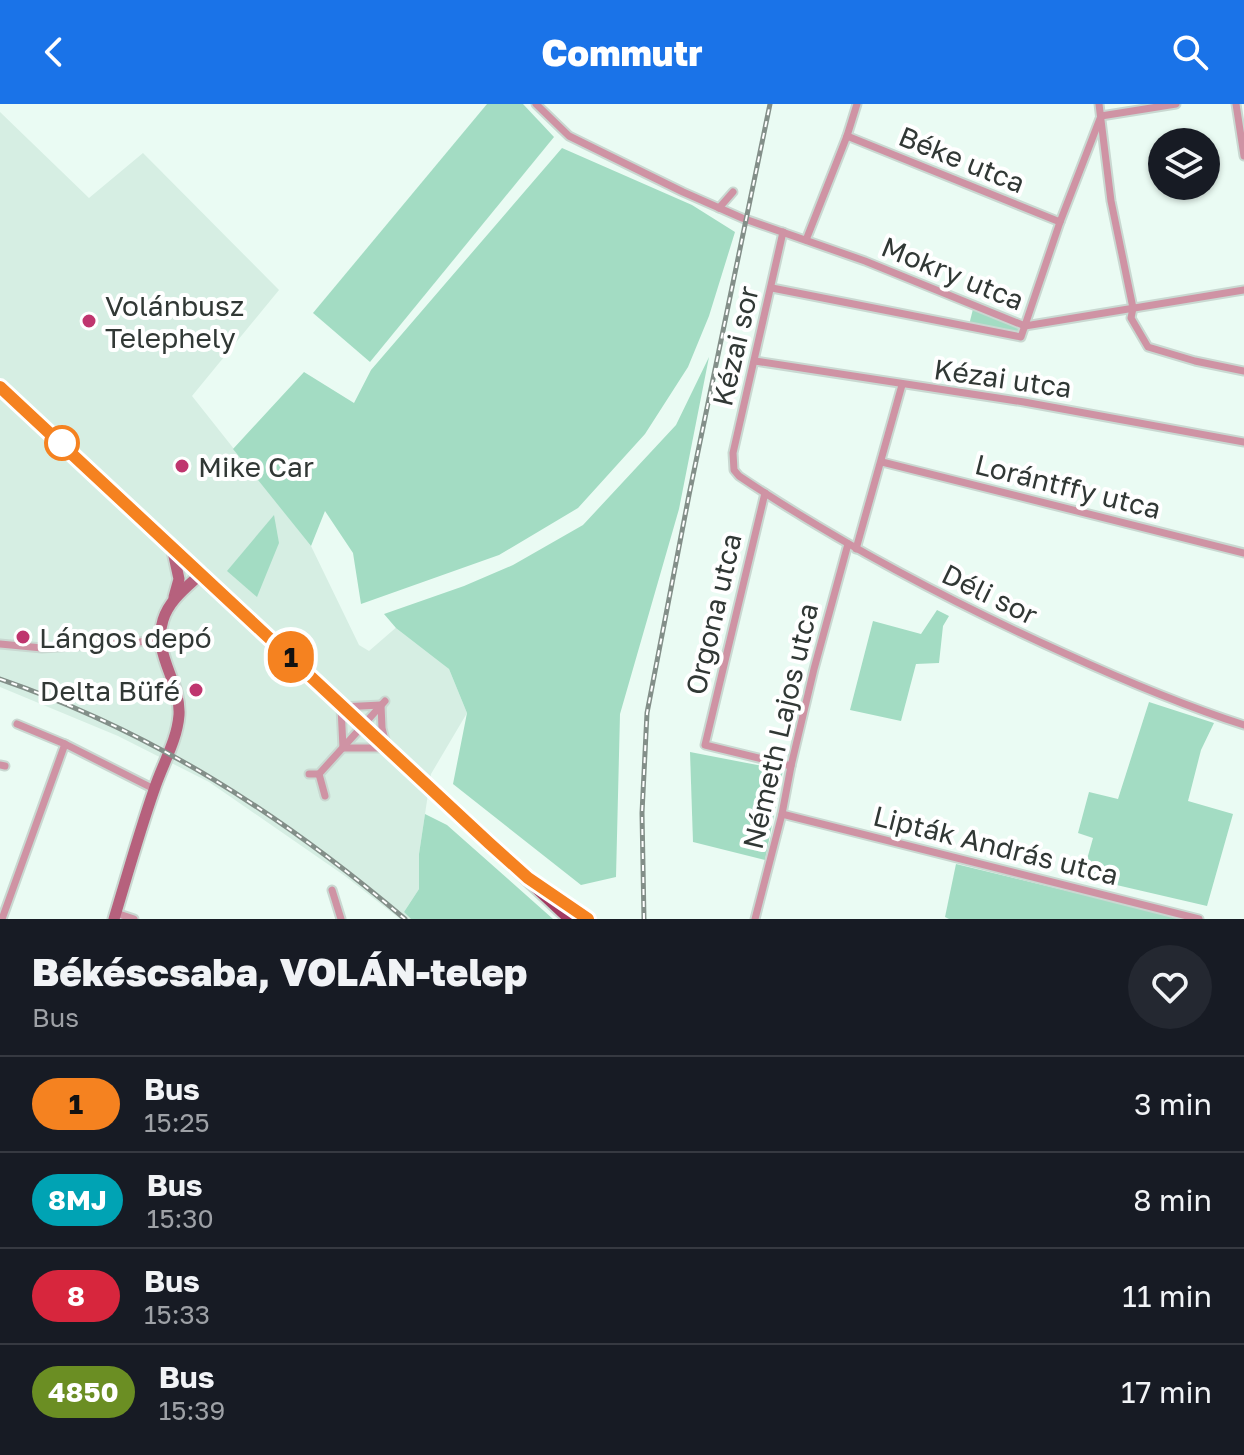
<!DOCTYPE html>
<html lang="en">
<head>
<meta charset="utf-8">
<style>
  body { margin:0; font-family:"Golos Text",sans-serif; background:#242831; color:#f1f3f6; height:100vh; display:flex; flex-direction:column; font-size:30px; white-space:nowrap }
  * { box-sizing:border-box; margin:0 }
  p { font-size:26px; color:#9ea1a6 }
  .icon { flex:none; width:44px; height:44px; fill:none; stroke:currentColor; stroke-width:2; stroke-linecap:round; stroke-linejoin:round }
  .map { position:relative; height:815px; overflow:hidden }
  .side { display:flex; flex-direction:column; background:#171b24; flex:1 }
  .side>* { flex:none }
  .badge { padding:0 16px; border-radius:26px; font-size:28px; line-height:52px }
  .buttons { position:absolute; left:1148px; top:24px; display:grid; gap:16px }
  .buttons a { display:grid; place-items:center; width:72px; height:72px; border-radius:50%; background:#171b24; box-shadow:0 2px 6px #0004; font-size:40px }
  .map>.badge { position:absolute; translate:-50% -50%; box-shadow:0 0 0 4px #fff }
  .round { display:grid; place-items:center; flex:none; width:84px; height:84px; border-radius:42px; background:#242831 }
  .summary { display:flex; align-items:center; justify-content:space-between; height:136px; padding:0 32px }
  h1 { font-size:38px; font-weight:800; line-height:60px }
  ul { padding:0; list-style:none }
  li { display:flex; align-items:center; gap:24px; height:96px; padding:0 32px; border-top:2px solid #363941 }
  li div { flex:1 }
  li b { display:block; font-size:30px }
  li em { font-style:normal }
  li .badge { min-width:88px; font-weight:700; text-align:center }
  header { display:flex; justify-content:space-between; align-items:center; height:104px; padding:0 32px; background:#1a73e8; color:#fff; font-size:36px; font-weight:800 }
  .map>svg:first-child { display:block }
  .built { fill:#d6eee3 }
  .green { fill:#a3dcc3 }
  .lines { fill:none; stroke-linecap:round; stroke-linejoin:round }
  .street-casing { stroke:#c9d8d1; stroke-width:11 }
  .secondary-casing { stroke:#c9d8d1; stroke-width:15 }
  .primary-casing { stroke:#c9d8d1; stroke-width:16 }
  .street { stroke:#cf93a4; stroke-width:7 }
  .secondary { stroke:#b6617d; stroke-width:11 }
  .primary { stroke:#a23a61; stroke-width:12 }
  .rail-casing { stroke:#838f89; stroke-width:5 }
  .rail { stroke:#fff; stroke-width:2; stroke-dasharray:6; stroke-linecap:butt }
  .line-casing { stroke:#fff; stroke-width:18 }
  .line { stroke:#f58220; stroke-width:12 }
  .poi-dot { fill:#bf356e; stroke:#fff; stroke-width:3 }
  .stop-dot { fill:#fff; stroke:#f58220; stroke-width:4 }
  .labels { text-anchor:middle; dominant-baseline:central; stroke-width:8; stroke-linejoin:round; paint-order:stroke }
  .street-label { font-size:28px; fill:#313835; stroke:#fff }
  .poi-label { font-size:28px; fill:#313835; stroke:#fff; text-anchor:start }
</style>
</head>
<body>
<header><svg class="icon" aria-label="back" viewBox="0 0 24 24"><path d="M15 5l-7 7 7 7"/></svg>Commutr<svg class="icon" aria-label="search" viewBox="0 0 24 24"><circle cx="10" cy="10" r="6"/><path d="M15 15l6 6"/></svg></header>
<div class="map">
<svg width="1244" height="815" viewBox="0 0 1244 815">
  <rect width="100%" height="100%" fill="#eafbf3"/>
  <!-- built -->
  <polygon class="built" points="0,8 89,94 143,49 279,186 192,292 311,442 359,541 369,547 399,521 449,565 467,609 431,670 419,750 419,785 404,808 411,815 400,815 345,772 209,678 118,632 0,583"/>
  <!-- green -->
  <g class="green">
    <polygon points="487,0 523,0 554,33 370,258 313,209"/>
    <polygon points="562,44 692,101 735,128 709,212 688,263 645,330 578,404 499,451 361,500 353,449 325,407 311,442 233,345 304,268 354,299 371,266"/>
    <polygon points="973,205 1022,223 1021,227 1014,229 969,221"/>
    <polygon points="709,253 679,405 620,610 616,773 581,781 453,680 467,609 449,565 396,524 384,510 464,482 513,461 583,421 676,321"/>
    <polygon points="274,411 279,439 257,493 227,467"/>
    <polygon points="937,506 949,512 943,522 939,559 916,560 901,617 850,606 873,517 921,530"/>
    <polygon points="1149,598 1214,619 1201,646 1188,697 1233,710 1207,802 1082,773 1093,734 1078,729 1089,688 1118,695"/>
    <polygon points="690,648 783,666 765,756 693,738"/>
    <polygon points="425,710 447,721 553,815 411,815 404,808 419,785 419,750"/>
    <polygon points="956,760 1184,815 949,815 945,813"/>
  </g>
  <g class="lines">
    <!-- street casing -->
    <g class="street-casing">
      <g id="street">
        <polyline points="536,0 569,32 683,88 742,114 865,157 1025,222 1244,186"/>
        <polyline points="1099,0 1111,97 1133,204 1131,214 1148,243 1195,257 1244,267"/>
        <polyline points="1236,0 1244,52"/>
        <polyline points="1101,12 1176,0"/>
        <polyline points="847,32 1060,118"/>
        <polyline points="719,104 733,88"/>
        <path d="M783 128 733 349 734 366 739 372C842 441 951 498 1064 549 1123 576 1182 601 1244 621"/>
        <polyline points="806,136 847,32 857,0"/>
        <polyline points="772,184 1021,233 1060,118 1101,12"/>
        <polyline points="755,257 1024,298 1244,338"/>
        <polyline points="882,358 1244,449"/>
        <polyline points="765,389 705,641 791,662"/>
        <polyline points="856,445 902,281"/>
        <polyline points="0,540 42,544 153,537 160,540"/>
        <polygon points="381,601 382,624 387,644 343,644 341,603"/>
        <polyline points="17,620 65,640 154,685"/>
        <polyline points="0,661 5,662"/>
        <polyline points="309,670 319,670 385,597"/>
        <polyline points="319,670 325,692"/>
        <polyline points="782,710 1199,815"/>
        <polyline points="332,786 341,815"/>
        <polyline points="116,809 134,815"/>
        <polyline points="2,815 65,640"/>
        <polyline points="755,815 782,710 791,662 814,565 848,440"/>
      </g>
    </g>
    <!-- secondary casing -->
    <g class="secondary-casing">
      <g id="secondary">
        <polyline points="172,443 179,475 174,493"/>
        <path d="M114 815C127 772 139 729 154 686 162 661 177 637 179 611 181 578 152 550 163 516 169 496 187 483 202 469"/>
      </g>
    </g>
    <!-- primary casing -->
    <g class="primary-casing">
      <g id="primary">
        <polyline points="0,283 570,815"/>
        <polyline points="541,782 588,815"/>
      </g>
    </g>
    <!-- street -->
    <use href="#street" class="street"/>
    <!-- secondary -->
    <use href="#secondary" class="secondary"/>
    <!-- primary -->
    <use href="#primary" class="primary"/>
    <!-- rail casing -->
    <g class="rail-casing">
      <g id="rail">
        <path d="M0 575C154 628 282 711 405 815"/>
        <polyline points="644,815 642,709 647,609 689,391 770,0"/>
      </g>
    </g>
    <!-- rail -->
    <use href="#rail" class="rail"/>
  </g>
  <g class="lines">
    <!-- line casing -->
    <g class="line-casing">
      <polyline id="line" points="0,283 489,739 528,774 588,815"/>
    </g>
    <!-- line -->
    <use href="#line" class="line"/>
  </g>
  <!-- markers -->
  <g class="poi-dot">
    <circle cx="89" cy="217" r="8"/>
    <circle cx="182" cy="362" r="8"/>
    <circle cx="23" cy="533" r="8"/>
    <circle cx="196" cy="586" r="8"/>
  </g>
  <circle class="stop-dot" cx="62" cy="339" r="16"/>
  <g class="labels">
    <!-- street labels -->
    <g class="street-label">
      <text transform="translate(962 55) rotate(22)">Béke utca</text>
      <text transform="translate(953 169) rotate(22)">Mokry utca</text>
      <text transform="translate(735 242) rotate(-77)">Kézai sor</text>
      <text transform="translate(1003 274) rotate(8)">Kézai utca</text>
      <text transform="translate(1068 382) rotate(14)">Lorántffy utca</text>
      <text transform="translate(990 490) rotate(26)">Déli sor</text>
      <text transform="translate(713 510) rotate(-77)">Orgona utca</text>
      <text transform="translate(780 622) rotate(-77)">Németh Lajos utca</text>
      <text transform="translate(996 741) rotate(14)">Lipták András utca</text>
    </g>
    <!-- poi labels -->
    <g class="poi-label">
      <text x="105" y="201">Volánbusz<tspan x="105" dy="32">Telephely</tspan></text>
      <text x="198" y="362">Mike Car</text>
      <text x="39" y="533">Lángos depó</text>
      <text x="180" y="586" text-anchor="end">Delta Büfé</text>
    </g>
  </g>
</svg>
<div class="buttons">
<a><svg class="icon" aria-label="layers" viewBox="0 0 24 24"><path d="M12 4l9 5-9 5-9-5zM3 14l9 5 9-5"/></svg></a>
</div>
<b class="badge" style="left:291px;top:553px;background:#f58220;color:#111">1</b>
</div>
<section class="side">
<div class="summary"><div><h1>Békéscsaba, VOLÁN-telep</h1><p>Bus</p></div><a class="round"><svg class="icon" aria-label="heart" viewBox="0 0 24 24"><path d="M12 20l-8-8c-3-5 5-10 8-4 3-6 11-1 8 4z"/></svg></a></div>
<ul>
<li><span class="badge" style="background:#f58220;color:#111">1</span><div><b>Bus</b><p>15:25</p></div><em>3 min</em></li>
<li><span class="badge" style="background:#00a3b4;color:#fff">8MJ</span><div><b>Bus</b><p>15:30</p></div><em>8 min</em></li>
<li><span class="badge" style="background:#d7263d;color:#fff">8</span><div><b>Bus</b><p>15:33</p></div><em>11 min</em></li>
<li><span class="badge" style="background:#6b8e23;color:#fff">4850</span><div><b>Bus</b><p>15:39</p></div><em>17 min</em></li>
</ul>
</section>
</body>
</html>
